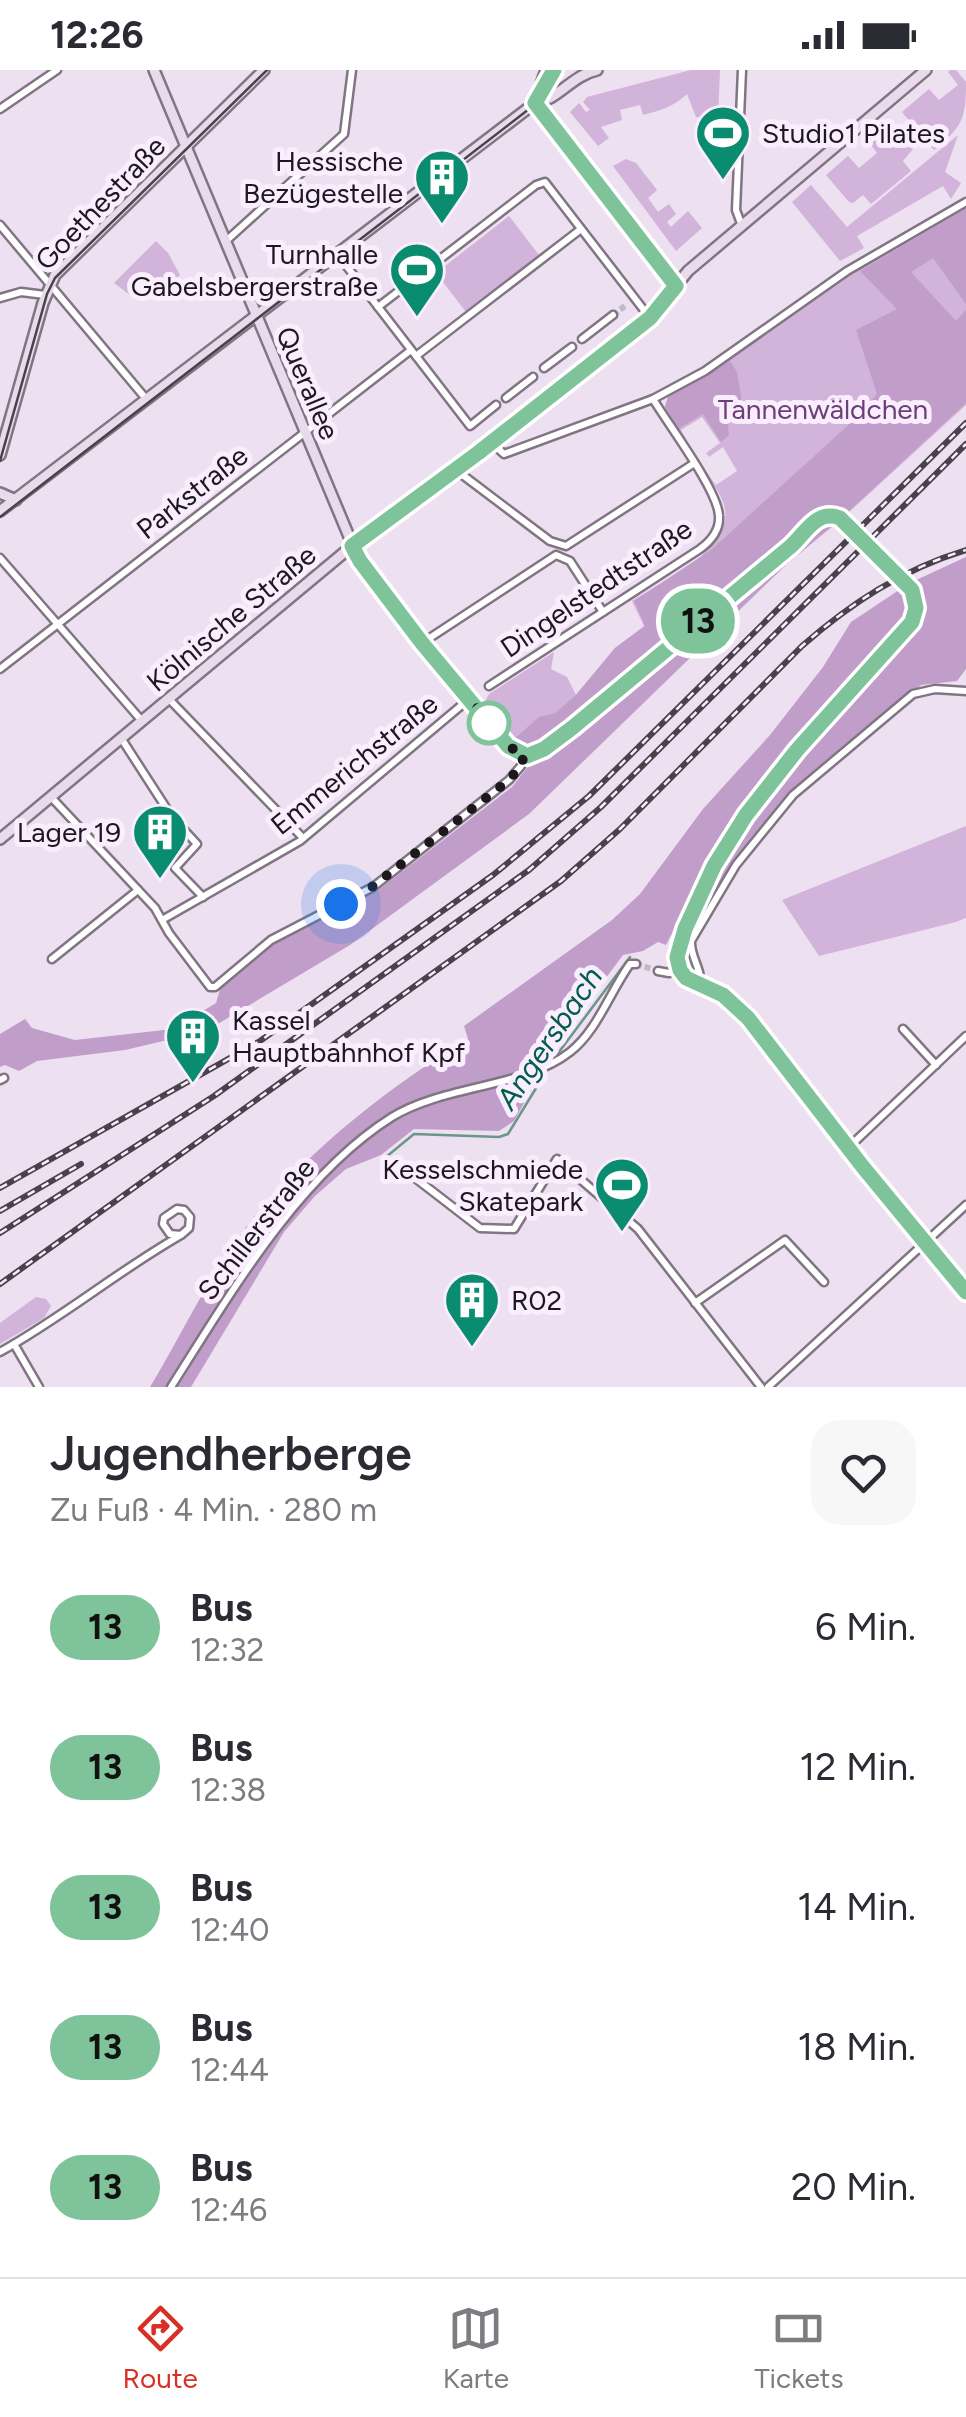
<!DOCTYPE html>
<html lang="de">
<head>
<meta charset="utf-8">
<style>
  body { margin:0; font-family:Figtree,sans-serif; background:#f7f7f7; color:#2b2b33; height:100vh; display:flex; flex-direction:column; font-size:38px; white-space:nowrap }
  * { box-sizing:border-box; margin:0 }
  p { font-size:32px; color:#7c7c81 }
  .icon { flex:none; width:55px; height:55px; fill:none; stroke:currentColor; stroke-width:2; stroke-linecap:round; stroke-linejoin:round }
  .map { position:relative; height:1317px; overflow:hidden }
  .drawer { display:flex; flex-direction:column; background:#fff; flex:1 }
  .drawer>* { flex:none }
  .badge { padding:0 20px; border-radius:32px; font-size:35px; line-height:65px }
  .you { position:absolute; width:50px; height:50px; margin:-25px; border:8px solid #fff; border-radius:50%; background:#1a73e8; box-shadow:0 0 0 15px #1a73e833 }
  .map>.badge { position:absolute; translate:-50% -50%; box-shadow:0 0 0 5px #fff }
  .round { display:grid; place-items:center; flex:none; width:105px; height:105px; border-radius:30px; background:#f7f7f7 }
  .summary { display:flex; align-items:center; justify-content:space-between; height:170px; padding:0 50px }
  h1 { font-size:48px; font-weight:600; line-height:75px }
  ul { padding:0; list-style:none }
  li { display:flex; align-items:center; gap:30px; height:140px; padding:0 50px }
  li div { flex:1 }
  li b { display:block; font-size:38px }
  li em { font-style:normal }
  li .badge { min-width:110px; font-weight:700; text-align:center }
  .status { display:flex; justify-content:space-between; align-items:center; height:70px; padding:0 50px; background:#fff; direction:ltr }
  .status svg { height:28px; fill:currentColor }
  .tabs { display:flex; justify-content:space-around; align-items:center; height:140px; border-top:2px solid #e1e1e2; background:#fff; font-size:28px; color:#7c7c81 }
  .tabs a { display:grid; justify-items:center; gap:5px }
  .tabs .active { color:#d93025 }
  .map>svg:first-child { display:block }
  .green { fill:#d2b3da }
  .forest { fill:#c19eca }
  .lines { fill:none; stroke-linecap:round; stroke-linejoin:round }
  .stream { stroke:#6b978a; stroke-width:2.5 }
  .street-tunnel { stroke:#c3b8c6; stroke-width:6; stroke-dasharray:6 3; stroke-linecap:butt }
  .street-casing { stroke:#817584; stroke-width:11 }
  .secondary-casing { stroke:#817584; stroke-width:14 }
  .street { stroke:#fff; stroke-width:6 }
  .secondary { stroke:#e9daec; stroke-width:9 }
  .tram { stroke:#49424a; stroke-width:2.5 }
  .rail-casing { stroke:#49424a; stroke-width:6 }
  .rail { stroke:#faedfd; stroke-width:2.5; stroke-dasharray:8; stroke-linecap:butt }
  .secondary-bridge-casing { stroke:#817584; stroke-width:14; stroke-linecap:butt }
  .secondary-bridge { stroke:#e9daec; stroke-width:9 }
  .line-casing { stroke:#fff; stroke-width:22 }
  .line { stroke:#7ec39a; stroke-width:15 }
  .walk { stroke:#1d181e; stroke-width:10; stroke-dasharray:0 18 }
  .stop-dot { fill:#fff; stroke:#7ec39a; stroke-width:5 }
  .labels { text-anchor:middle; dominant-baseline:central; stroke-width:10; stroke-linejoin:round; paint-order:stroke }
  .poi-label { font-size:28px; fill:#1d181e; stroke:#faedfd; text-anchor:end }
  .street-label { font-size:28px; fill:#1d181e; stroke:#faedfd }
  .park-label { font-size:28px; fill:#6c3f78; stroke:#faedfd }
  .water-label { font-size:30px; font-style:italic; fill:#015e4b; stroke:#faedfd }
</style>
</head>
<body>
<div class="status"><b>12:26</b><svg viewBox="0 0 49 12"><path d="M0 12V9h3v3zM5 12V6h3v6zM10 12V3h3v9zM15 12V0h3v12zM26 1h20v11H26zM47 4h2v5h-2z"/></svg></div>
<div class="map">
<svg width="966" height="1317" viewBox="0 0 966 1317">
  <rect width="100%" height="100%" fill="#ede0f0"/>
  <!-- green -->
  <g class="green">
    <path d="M691 0H720L718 49 696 47 687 24C673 37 662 40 643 45L640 35 620 40 622 50 601 57 609 68 598 76 570 42 579 33 586 42 590 40 583 32 587 27Z"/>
    <path d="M950 0H956L966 12C966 49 963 56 934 80L902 42 929 19 939 30 958 15 948 2Z"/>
    <polygon points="889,51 913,79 903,91 911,101 871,134 863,125 853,133 849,132 826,105 848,86 859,98 877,83 867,70"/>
    <polygon points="958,65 945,102 961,113 951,129 943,116 857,166 864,178 840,191 792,132 811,115 847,157"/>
    <polygon points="626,89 636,93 657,120 648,128 658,142 669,134 676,144 667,152 671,157 688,141 702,158 676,181 613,96"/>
    <path d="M966 136V335L847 444C822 427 812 446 794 462L571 648 531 677 513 671 483 635 489 624 554 582 551 599 567 607 576 625 615 578 644 556 632 531C661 512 737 478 724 435 720 421 708 407 700 394L716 415 737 401 723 377 709 387 706 383 720 373 702 347 681 360 696 388 665 338 668 327 719 296 849 204Z"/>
    <polygon points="509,146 539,185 466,242 436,203"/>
    <polygon points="156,171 168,183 180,205 161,224 146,210 130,225 114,213"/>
    <polygon points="966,756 966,848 956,852 819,886 782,830"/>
    <polygon points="36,1227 46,1229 51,1236 44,1248 0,1274 0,1253"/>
  </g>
  <!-- forest -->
  <g class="forest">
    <path d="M966 138V234L933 188 911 202 956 251 966 240V333L847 443C824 429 812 441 797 459L557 658 527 678 513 670 539 647 555 643 575 626 615 578 645 556 634 531 711 480 856 348 877 324 856 260 897 239 860 201Z"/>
    <polygon points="730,291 737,302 742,333 728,355 729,365 721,372 703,344 678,359 665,336 668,327"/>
    <polygon points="826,453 834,455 787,494 529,744 350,875 206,961 125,980 37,991 19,1001 5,995 0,997 0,964 25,949 32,958 75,970 173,959 216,933 221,916 274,873 377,821 512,717 527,698"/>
    <path d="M966 487V599L957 611 921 615 792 722 731 795 699 850 694 847 743 757 776 712 919 556C926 539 926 526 914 511Z"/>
    <path d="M902 518 909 534 905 549 749 731 701 806 666 875 658 872 643 881 623 885 556 975 514 1051 499 1061 414 1059 381 1085 346 1099 315 1126 284 1162 191 1317H150C184 1261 213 1196 255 1146 314 1076 390 1016 468 969L464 956 612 850 640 824 703 739 770 665 823 597 851 552Z"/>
  </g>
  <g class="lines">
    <!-- stream -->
    <g class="stream">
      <polyline points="553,990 630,887"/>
      <polyline points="386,1087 414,1064 499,1067 508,1064 549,997"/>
    </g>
    <!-- street-tunnel -->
    <g class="street-tunnel">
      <polyline points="613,245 626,235"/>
      <polyline points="636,894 658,901"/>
    </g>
    <!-- street casing -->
    <g class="street-casing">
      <g id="street">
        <polyline points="742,0 736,140 742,156"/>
        <polyline points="535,33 676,216"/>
        <polyline points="0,39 57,0"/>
        <polyline points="0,155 147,330"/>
        <polyline points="226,171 344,64 352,0"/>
        <polyline points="338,185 470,356 496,335"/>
        <polyline points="0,228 21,222 45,225"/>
        <polyline points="378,237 536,115 545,112 650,248"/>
        <polyline points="582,269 613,245"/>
        <polyline points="416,286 581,159"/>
        <polyline points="544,298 572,277"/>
        <polyline points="506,328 533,307"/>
        <polyline points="491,372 504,384 653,329 705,301 847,201 966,132"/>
        <polyline points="456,400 550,471 566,476 693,394"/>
        <polyline points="0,488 142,651"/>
        <polyline points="422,573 556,485 570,491 603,542"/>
        <polyline points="0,599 411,280"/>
        <path d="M489 616 700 479C711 471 720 461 719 446 718 420 668 354 653 329"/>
        <polyline points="169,629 303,768"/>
        <polyline points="121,668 172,747 197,774 175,798 203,827"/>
        <polyline points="51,727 155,838 169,863 210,917 215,917 271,870 373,817 391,803 509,710 521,696 524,685"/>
        <polyline points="162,850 300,771 469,629"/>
        <polyline points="52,889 138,820"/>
        <polyline points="658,901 669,903 680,900"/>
        <path d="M700 915C702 898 690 887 691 871L736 795 793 725 913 624 935 619 966 621"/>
        <polyline points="903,959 936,995"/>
        <polyline points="0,1010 4,1008"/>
        <polyline points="848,1078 966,966"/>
        <polyline points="397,1094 480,1158 514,1159 557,1089 638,1159 761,1317"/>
        <polyline points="695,1233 785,1170 824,1212"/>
        <polyline points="14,1274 39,1317"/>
        <path d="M0 1282C63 1247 118 1201 181 1165L189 1158 190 1147 184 1140 177 1139 164 1148 163 1154 170 1164 181 1165"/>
        <path d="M171 1317C229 1226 298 1106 392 1047 444 1015 524 1018 570 982 597 961 610 922 630 894H636"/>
        <polyline points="768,1317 966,1135"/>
      </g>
    </g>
    <!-- secondary casing -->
    <g class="secondary-casing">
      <g id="secondary">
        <polyline points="154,0 358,488 422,573 513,681 533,686 544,679 789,477 815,450 829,445 841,450"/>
        <polyline points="535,31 546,0"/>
        <path d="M535 33C558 30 571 6 597 0"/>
        <polyline points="0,385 43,233 55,205 264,0"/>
        <polyline points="0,423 16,430"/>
        <polyline points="0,441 535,33 554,0"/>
        <path d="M905 512 916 530 914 549 766 716C742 750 672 851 678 892 681 915 709 915 725 926 733 931 740 939 747 947 777 982 803 1019 831 1056 873 1113 921 1166 966 1222"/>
        <polyline points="0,769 370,461 456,400 650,248 688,201 926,0"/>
      </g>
    </g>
    <!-- street -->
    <use href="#street" class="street"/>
    <!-- secondary -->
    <use href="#secondary" class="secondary"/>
    <!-- tram -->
    <g class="tram">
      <polyline points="0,391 47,224 55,208 267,0"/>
      <polyline points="0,447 533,36 554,0"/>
    </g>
    <!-- rail casing -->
    <g class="rail-casing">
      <g id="rail">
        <polyline points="0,1118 260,971 493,805 589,726 966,353"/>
        <polyline points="0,1141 81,1094"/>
        <polyline points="0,1163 214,1026 529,800 601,737 966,374"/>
        <path d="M0 1214 561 811 620 759 802 576C851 533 903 499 966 480"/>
      </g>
    </g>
    <!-- rail -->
    <use href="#rail" class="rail"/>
    <!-- secondary-bridge casing -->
    <g class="secondary-bridge-casing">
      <polyline id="secondary-bridge" points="841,450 905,512"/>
    </g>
    <!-- secondary-bridge -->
    <use href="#secondary-bridge" class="secondary-bridge"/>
  </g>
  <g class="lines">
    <!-- line casing -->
    <g class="line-casing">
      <path id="line" d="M554 0 535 33 676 216 650 248 478 383 352 476 360 491 422 573 508 676 527 686 544 679 572 658 790 477C806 463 816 439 840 448L912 520 916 538 912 552 797 680 746 745 714 796 685 859 677 887 680 900 686 908 723 925 748 948 863 1097 966 1222"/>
    </g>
    <!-- line -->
    <use href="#line" class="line"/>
    <!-- walk -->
    <polyline class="walk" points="341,834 372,817 509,710 521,696 524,685 508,676 477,638 489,653"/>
  </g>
  <!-- icons -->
  <defs>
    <g id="stadium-pin" transform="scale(2.875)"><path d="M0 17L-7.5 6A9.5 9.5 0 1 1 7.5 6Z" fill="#0a8c71" stroke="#faedfd"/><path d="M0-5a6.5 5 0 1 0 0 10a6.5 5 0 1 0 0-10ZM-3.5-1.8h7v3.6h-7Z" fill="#fff"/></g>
    <g id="building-pin" transform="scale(2.875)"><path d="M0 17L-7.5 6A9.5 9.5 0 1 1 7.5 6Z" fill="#0a8c71" stroke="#faedfd"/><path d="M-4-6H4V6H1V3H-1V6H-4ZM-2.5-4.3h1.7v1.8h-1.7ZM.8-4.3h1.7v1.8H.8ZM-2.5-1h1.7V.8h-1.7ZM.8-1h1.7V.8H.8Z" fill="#fff"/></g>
  </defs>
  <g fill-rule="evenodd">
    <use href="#stadium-pin" x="723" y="63"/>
    <use href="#building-pin" x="442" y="107"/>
    <use href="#stadium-pin" x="417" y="200"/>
    <use href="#building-pin" x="160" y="762"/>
    <use href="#building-pin" x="193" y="966"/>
    <use href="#stadium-pin" x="622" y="1115"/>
    <use href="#building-pin" x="472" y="1230"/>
  </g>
  <!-- markers -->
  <circle class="stop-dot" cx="489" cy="653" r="20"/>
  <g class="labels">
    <!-- poi labels -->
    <g class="poi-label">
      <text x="762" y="63" text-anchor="start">Studio1 Pilates</text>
      <text x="403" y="91">Hessische<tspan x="403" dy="32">Bezügestelle</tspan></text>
      <text x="378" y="184">Turnhalle<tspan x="378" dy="32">Gabelsbergerstraße</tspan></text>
      <text x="121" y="762">Lager 19</text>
      <text x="232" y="950" text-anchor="start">Kassel<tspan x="232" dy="32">Hauptbahnhof Kpf</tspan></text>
      <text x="583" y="1099">Kesselschmiede<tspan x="583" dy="32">Skatepark</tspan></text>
      <text x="511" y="1230" text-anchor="start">R02</text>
    </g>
    <!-- street labels -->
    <g class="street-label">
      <text transform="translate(100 133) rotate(-46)">Goethestraße</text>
      <text transform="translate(308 313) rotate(67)">Querallee</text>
      <text transform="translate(192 422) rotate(-38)">Parkstraße</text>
      <text transform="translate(596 518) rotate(-34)">Dingelstedtstraße</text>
      <text transform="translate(231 548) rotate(-40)">Kölnische Straße</text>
      <text transform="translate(354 694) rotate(-39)">Emmerichstraße</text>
      <text transform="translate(256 1159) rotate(-52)">Schillerstraße</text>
    </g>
    <!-- park labels -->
    <g class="park-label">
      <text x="823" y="339">Tannenwäldchen</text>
    </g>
    <!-- water labels -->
    <g class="water-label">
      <text transform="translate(549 968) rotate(-56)">Angersbach</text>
    </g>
  </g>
</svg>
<div class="you" style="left:341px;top:834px"></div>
<b class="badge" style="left:698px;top:551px;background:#7ec39a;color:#111">13</b>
</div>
<section class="drawer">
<div class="summary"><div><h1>Jugendherberge</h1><p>Zu Fuß · 4 Min. · 280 m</p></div><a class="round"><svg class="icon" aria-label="heart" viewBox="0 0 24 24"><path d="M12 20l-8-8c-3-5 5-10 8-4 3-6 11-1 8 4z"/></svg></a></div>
<ul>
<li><span class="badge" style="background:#7ec39a;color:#111">13</span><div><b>Bus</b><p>12:32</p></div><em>6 Min.</em></li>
<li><span class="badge" style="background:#7ec39a;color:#111">13</span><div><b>Bus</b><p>12:38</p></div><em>12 Min.</em></li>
<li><span class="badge" style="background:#7ec39a;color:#111">13</span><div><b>Bus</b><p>12:40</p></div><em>14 Min.</em></li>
<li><span class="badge" style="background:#7ec39a;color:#111">13</span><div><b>Bus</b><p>12:44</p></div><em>18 Min.</em></li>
<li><span class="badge" style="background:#7ec39a;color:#111">13</span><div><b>Bus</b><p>12:46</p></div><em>20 Min.</em></li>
</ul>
</section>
<nav class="tabs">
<a class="active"><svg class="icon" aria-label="directions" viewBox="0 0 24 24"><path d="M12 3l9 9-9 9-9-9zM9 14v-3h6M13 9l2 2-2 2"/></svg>Route</a>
<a><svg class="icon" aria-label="map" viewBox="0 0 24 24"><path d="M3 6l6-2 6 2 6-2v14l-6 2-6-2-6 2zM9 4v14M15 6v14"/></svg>Karte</a>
<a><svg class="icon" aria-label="tickets" viewBox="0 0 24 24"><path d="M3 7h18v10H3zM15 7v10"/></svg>Tickets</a>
</nav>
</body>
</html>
